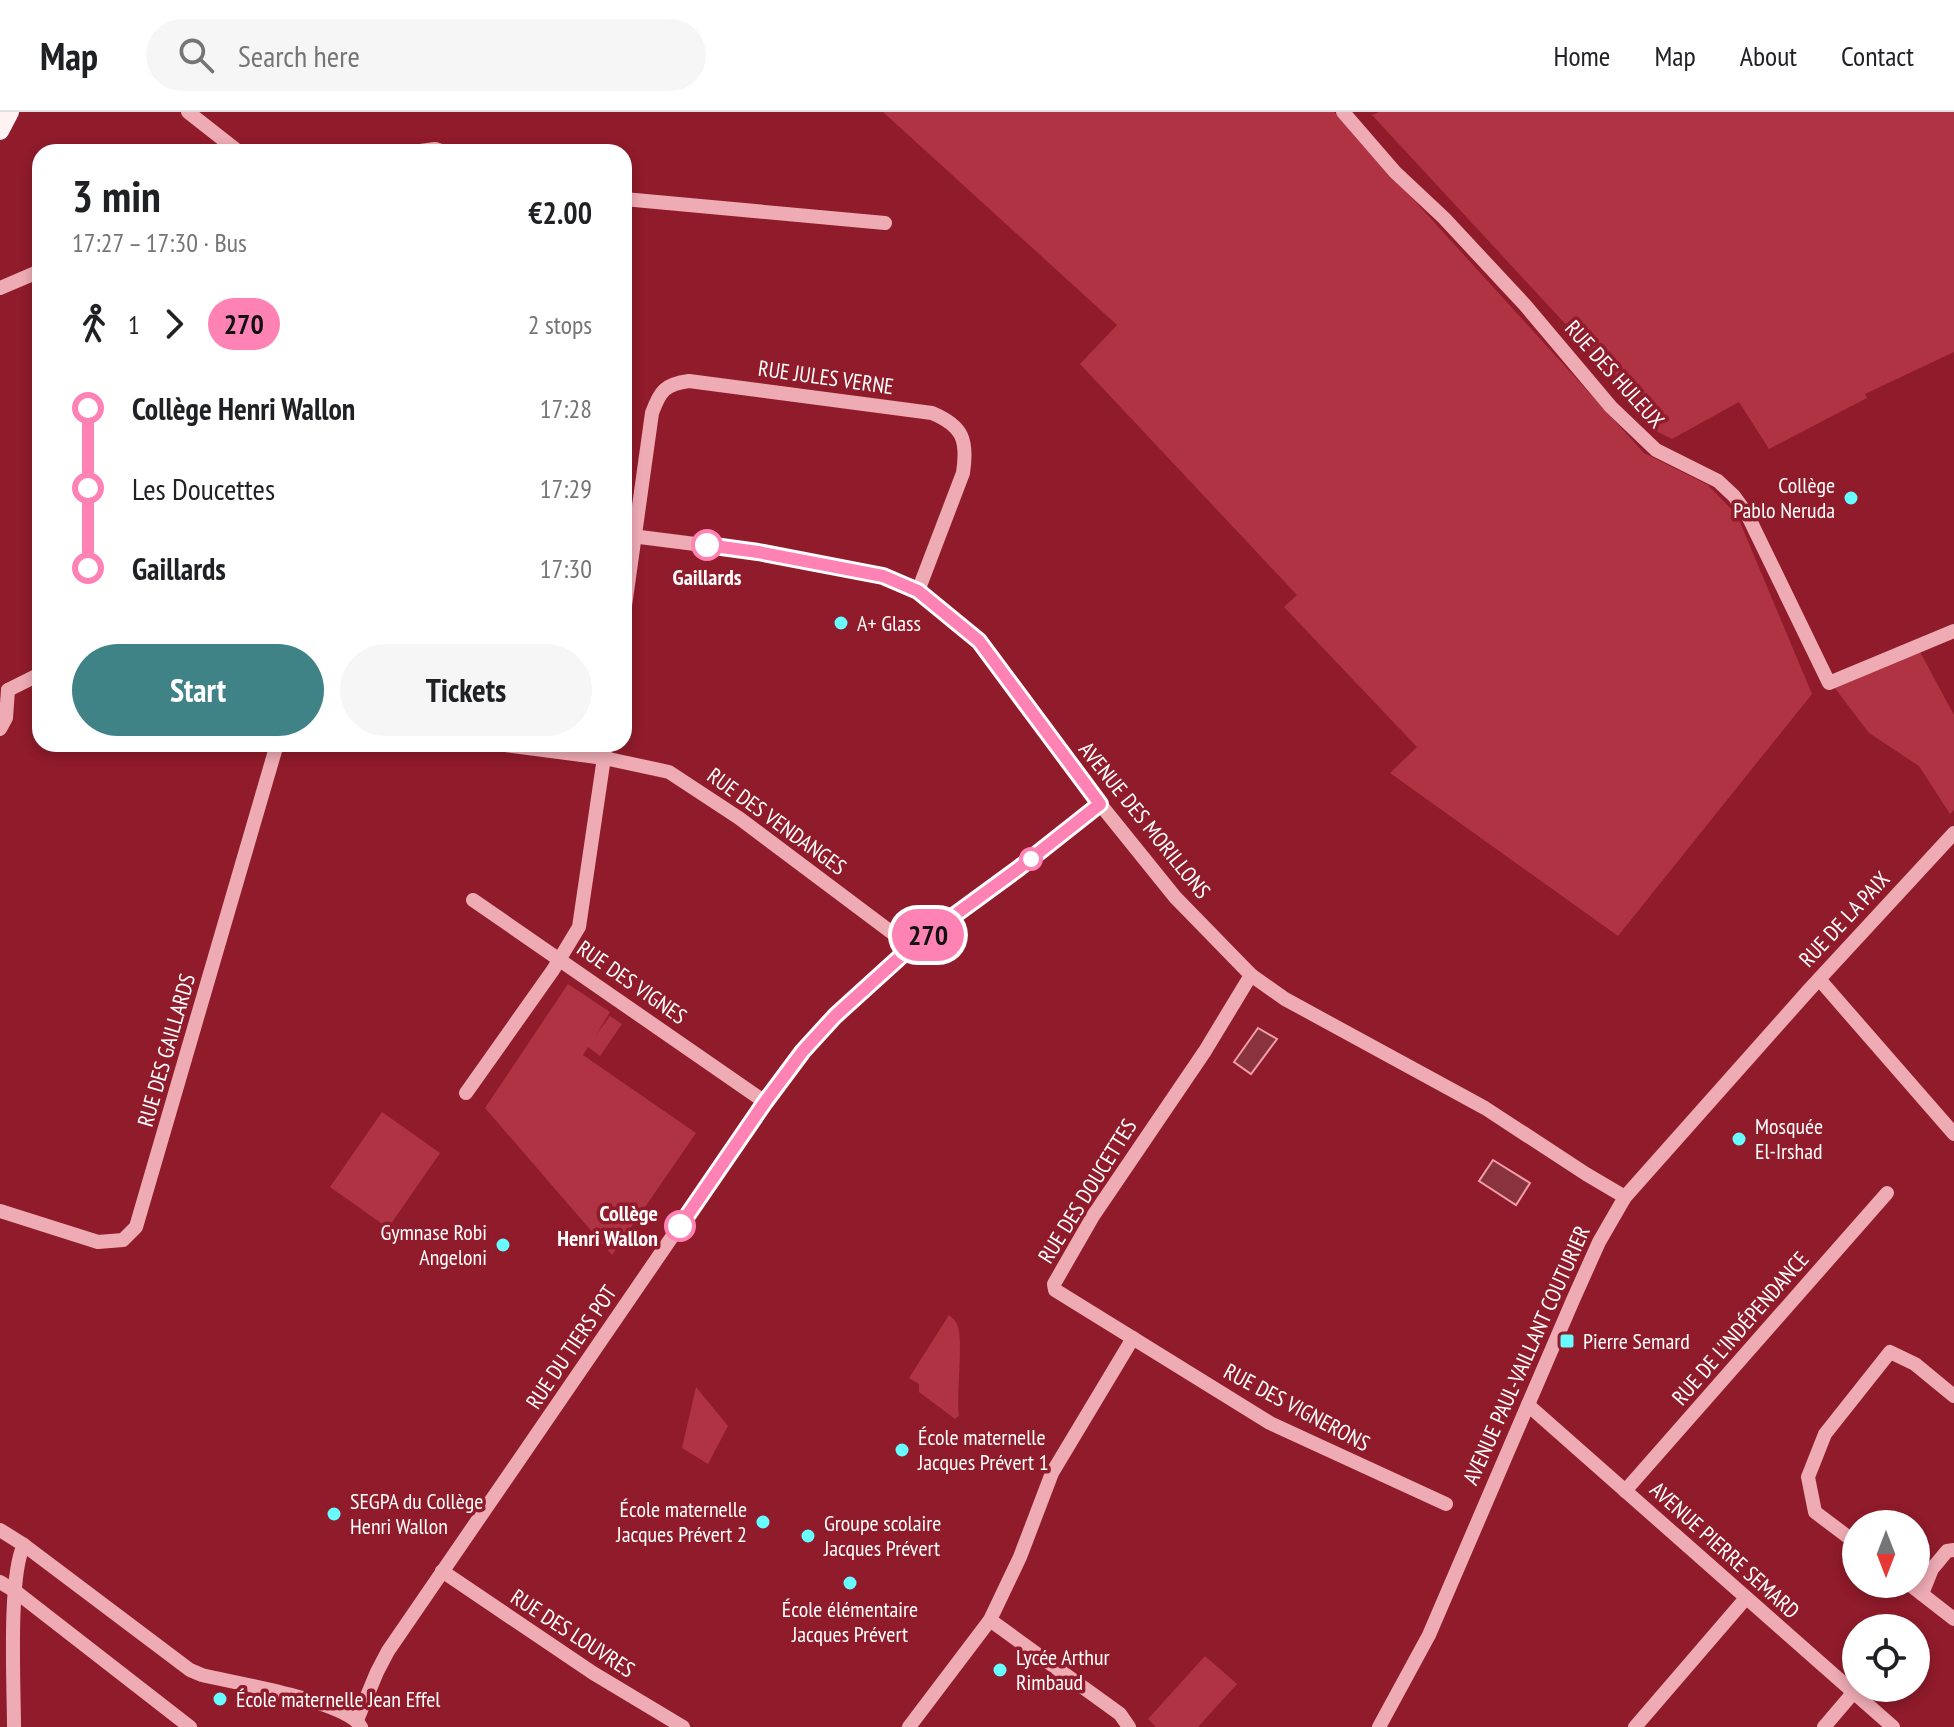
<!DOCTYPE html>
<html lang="en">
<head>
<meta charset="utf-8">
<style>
  body { margin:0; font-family:"PT Sans Narrow",sans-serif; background:#f6f6f6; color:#202124; height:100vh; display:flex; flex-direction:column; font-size:30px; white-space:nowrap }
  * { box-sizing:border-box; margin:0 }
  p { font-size:26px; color:#757577 }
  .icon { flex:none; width:44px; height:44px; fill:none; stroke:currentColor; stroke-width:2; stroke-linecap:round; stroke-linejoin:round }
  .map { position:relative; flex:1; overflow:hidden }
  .panel { position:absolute; left:32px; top:32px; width:600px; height:608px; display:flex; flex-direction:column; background:#fff; border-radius:24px; box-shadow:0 4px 12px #0003 }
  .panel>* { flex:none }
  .badge { padding:0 16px; border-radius:26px; font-size:28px; line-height:52px }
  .needle { width:52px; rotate:180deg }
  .fabs { position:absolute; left:1842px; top:1398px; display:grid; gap:16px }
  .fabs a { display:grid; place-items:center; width:88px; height:88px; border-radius:50%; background:#fff; box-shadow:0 4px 12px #0003; font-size:40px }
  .map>.badge { position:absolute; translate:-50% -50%; box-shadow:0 0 0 4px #fff }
  .legs { display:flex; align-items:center; gap:12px; height:88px; padding:0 40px; font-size:26px }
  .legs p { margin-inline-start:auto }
  .head { display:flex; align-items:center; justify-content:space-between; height:136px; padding:0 40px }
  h1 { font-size:44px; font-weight:600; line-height:60px }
  .primary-button { display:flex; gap:16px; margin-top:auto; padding:16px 40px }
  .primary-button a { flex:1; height:92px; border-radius:48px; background:#408387; color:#fff; font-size:32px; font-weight:600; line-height:92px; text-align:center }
  .primary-button a+a { background:#f6f6f6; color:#202124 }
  ul { padding:0 40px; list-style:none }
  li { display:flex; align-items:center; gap:28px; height:80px; font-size:30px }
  li i { display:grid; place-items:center; width:12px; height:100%; margin:0 10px; background:currentColor }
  li i::after { content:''; width:20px; height:20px; margin:-10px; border:6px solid; border-radius:50%; background:#fff }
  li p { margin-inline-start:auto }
  li:first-child i { background:linear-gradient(#0000 50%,currentColor 0) }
  li:last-child i { background:linear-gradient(currentColor 50%,#0000 0) }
  header { display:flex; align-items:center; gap:48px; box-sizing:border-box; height:112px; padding:0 40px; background:#fff; border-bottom:2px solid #e0e0e0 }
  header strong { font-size:38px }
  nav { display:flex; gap:44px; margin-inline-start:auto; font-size:28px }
  .search { width:560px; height:72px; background:#f6f6f6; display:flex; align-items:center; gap:20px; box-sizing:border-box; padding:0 28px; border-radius:44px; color:#757577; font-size:30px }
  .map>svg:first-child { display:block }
  .green { fill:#af3343 }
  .water { fill:#89333e; stroke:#f09eaa; stroke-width:2 }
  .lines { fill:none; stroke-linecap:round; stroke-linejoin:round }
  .minor { stroke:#eeabb4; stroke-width:14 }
  .major { stroke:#fff2f3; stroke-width:18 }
  .line-1-casing { stroke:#fff; stroke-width:18 }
  .line-1 { stroke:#ff82b4; stroke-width:12 }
  .poi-dot { fill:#68fbff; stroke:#901b2a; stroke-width:3 }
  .stop-1-dot { fill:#fff; stroke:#ff82b4; stroke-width:4 }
  .labels { text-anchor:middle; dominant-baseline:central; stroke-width:7; stroke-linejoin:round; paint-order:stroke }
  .street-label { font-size:22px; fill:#fff; stroke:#901b2a }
  .poi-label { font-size:22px; fill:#fff; stroke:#901b2a; text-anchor:start }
  .stop-label { font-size:22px; font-weight:bold; fill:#fff; stroke:#901b2a }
</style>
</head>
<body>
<header>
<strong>Map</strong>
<div class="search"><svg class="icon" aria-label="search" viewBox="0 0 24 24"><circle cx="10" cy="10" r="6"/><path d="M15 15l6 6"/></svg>Search here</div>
<nav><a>Home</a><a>Map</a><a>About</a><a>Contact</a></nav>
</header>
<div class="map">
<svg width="1954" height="1615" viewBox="0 0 1954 1615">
  <rect width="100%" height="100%" fill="#901b2a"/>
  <!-- green -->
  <g class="green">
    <polygon points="883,0 1334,0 1644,341 1708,373 1737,403 1812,582 1618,824 1390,661 1417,635 1284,495 1297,483 1080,252 1117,213"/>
    <polygon points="1379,0 1954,0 1954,240 1865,282 1867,286 1769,337 1739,290 1672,327 1656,319 1583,231 1372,3"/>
    <polygon points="1920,540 1954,603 1954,698 1950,702 1919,654 1869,621 1834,575"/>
    <polygon points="568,872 610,900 596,923 610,904 622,912 600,944 588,935 583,943 696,1021 612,1143 485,996"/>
    <polygon points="382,1000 440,1041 388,1116 330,1075"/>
    <path d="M949 1203C952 1206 956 1209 957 1212 964 1227 956 1281 959 1304L955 1307 919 1280V1272L909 1266Z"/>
    <polygon points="696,1275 728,1314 708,1352 682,1336"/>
    <polygon points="1205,1544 1237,1572 1198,1615 1156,1615 1148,1607"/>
  </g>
  <!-- water -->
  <g class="water">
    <polygon points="1258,916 1277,927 1251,962 1234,950"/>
    <polygon points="1493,1048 1530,1071 1516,1093 1479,1069"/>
  </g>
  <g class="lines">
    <!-- minor -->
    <g class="minor">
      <polyline points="188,0 239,40"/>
      <polyline points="1343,0 1395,60 1444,106 1525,193 1611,295 1656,338 1718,369 1734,384 1747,402 1829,571 1954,519"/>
      <polyline points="413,40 435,37 444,40"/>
      <polyline points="624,87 885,111"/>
      <polyline points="0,176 40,159"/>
      <polyline points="624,423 758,440 883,464 918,479 979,529 1100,692 1175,785 1251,863 1285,887 1485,996 1586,1062 1625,1085"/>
      <path d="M624 501 652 301C660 279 665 272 689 269L932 301C963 314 968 328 963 361L918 479"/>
      <polyline points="8,578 40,562"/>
      <polyline points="0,617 6,606 8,578"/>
      <polyline points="498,632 604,646 669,660 739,706 911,835"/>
      <polyline points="473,788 765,990"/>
      <polyline points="1251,863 1205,939 1093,1104 1054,1172 1055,1178 1270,1311 1446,1392"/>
      <polyline points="1819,867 1954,1022"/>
      <polyline points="466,981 553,858 579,815 606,632"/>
      <polyline points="0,1099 98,1130 123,1128 136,1115 277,632"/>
      <polyline points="1528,1293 1893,1615"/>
      <polyline points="1625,1379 1887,1081"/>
      <path d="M0 1418 24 1433 190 1558 202 1563C234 1571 347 1589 361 1615"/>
      <polyline points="1856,1431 1815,1400 1808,1365 1825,1322 1890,1240 1915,1252 1954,1284"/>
      <polyline points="442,1459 593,1561 683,1615"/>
      <polyline points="0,1470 15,1479 190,1615"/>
      <polyline points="1909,1472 1954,1507"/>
      <polyline points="1922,1482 1932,1457 1947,1439 1954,1438"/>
      <polyline points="990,1508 1120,1602 1129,1615"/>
      <polyline points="357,1608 377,1560 388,1539 759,998 803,939 827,912 911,835 1019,756 1100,692"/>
      <path d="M14 1615C14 1576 8 1463 24 1433"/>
      <polyline points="909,1615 990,1508 1020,1445 1052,1361 1133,1226"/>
      <polyline points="1379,1615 1429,1523 1573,1188 1599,1130 1625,1085 1808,879 1954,721"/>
      <polyline points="1635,1615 1746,1486"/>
      <polyline points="1824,1615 1853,1581"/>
    </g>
    <!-- major -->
    <polyline class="major" points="0,19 10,0"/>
  </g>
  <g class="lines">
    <!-- line-1 casing -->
    <g class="line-1-casing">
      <polyline id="line-1" points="680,1114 765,990 803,939 835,904 911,835 1019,756 1100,692 979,529 918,479 883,464 758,440 707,433"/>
    </g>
    <!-- line-1 -->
    <use href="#line-1" class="line-1"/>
  </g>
  <!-- markers -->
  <g class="poi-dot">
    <circle cx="1851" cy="386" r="8"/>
    <circle cx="841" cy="511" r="8"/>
    <circle cx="1739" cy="1027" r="8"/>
    <circle cx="503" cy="1133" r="8"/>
    <rect x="1559" y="1221" width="16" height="16" rx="4"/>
    <circle cx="902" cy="1338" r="8"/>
    <circle cx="334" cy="1402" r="8"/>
    <circle cx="763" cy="1410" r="8"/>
    <circle cx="808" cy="1424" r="8"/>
    <circle cx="850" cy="1471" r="8"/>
    <circle cx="1000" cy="1558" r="8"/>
    <circle cx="220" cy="1587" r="8"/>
  </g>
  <g class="stop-1-dot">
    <circle cx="707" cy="433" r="14"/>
    <circle cx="1031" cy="747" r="10"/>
    <circle cx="680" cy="1114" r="14"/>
  </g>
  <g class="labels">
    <!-- street labels -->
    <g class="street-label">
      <text transform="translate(1615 262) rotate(48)">RUE DES HULEUX</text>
      <text transform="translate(826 265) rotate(8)">RUE JULES VERNE</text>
      <text transform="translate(1145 708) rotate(51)">AVENUE DES MORILLONS</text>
      <text transform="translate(777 709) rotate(36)">RUE DES VENDANGES</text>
      <text transform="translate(1844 807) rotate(-47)">RUE DE LA PAIX</text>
      <text transform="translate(632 870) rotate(35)">RUE DES VIGNES</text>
      <text transform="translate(166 938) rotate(-74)">RUE DES GAILLARDS</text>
      <text transform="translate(1087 1079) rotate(-58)">RUE DES DOUCETTES</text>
      <text transform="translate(1740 1216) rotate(-49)">RUE DE L'INDÉPENDANCE</text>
      <text transform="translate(571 1235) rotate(-56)">RUE DU TIERS POT</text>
      <text transform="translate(1526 1243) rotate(-66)">AVENUE PAUL-VAILLANT COUTURIER</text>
      <text transform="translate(1297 1295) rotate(28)">RUE DES VIGNERONS</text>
      <text transform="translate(1725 1438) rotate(42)">AVENUE PIERRE SEMARD</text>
      <text transform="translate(573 1521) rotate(33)">RUE DES LOUVRES</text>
    </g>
    <!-- poi labels -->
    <g class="poi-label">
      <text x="1835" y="373" text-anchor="end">Collège<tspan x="1835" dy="25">Pablo Neruda</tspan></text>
      <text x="857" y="511">A+ Glass</text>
      <text x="1755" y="1014">Mosquée<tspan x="1755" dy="25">El-Irshad</tspan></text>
      <text x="487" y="1120" text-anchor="end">Gymnase Robi<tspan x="487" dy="25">Angeloni</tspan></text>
      <text x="1583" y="1229">Pierre Semard</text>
      <text x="918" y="1325">École maternelle<tspan x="918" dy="25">Jacques Prévert 1</tspan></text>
      <text x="350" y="1389">SEGPA du Collège<tspan x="350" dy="25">Henri Wallon</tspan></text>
      <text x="747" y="1397" text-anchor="end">École maternelle<tspan x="747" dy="25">Jacques Prévert 2</tspan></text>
      <text x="824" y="1411">Groupe scolaire<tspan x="824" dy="25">Jacques Prévert</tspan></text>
      <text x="850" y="1497" text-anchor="middle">École élémentaire<tspan x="850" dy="25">Jacques Prévert</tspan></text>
      <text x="1016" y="1545">Lycée Arthur<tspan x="1016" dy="25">Rimbaud</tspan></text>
      <text x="236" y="1587">École maternelle Jean Effel</text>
    </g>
    <!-- stop labels -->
    <g class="stop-label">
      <text x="707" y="465">Gaillards</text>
      <text x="658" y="1101" text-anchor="end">Collège<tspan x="658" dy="25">Henri Wallon</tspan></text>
    </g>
  </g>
</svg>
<div class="fabs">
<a><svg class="needle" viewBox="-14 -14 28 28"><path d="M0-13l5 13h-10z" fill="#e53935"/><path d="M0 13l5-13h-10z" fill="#757577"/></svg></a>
<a><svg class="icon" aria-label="locate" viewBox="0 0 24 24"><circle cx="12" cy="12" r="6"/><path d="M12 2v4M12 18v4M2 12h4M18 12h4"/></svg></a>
</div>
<b class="badge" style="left:928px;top:823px;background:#ff82b4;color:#111">270</b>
<section class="panel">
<div class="head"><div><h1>3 min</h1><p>17:27 – 17:30 · Bus</p></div><b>€2.00</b></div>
<div class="legs"><svg class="icon" aria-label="walk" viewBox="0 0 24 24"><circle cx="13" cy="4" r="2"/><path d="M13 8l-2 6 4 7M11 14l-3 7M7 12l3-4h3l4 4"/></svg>1<svg class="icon" aria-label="forward" viewBox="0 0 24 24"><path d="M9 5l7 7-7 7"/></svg><b class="badge" style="background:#ff82b4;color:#111">270</b><p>2 stops</p></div>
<ul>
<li><i style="color:#ff82b4"></i><b>Collège Henri Wallon</b><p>17:28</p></li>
<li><i style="color:#ff82b4"></i><span>Les Doucettes</span><p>17:29</p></li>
<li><i style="color:#ff82b4"></i><b>Gaillards</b><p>17:30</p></li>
</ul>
<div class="primary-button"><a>Start</a><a>Tickets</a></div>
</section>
</div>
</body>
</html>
